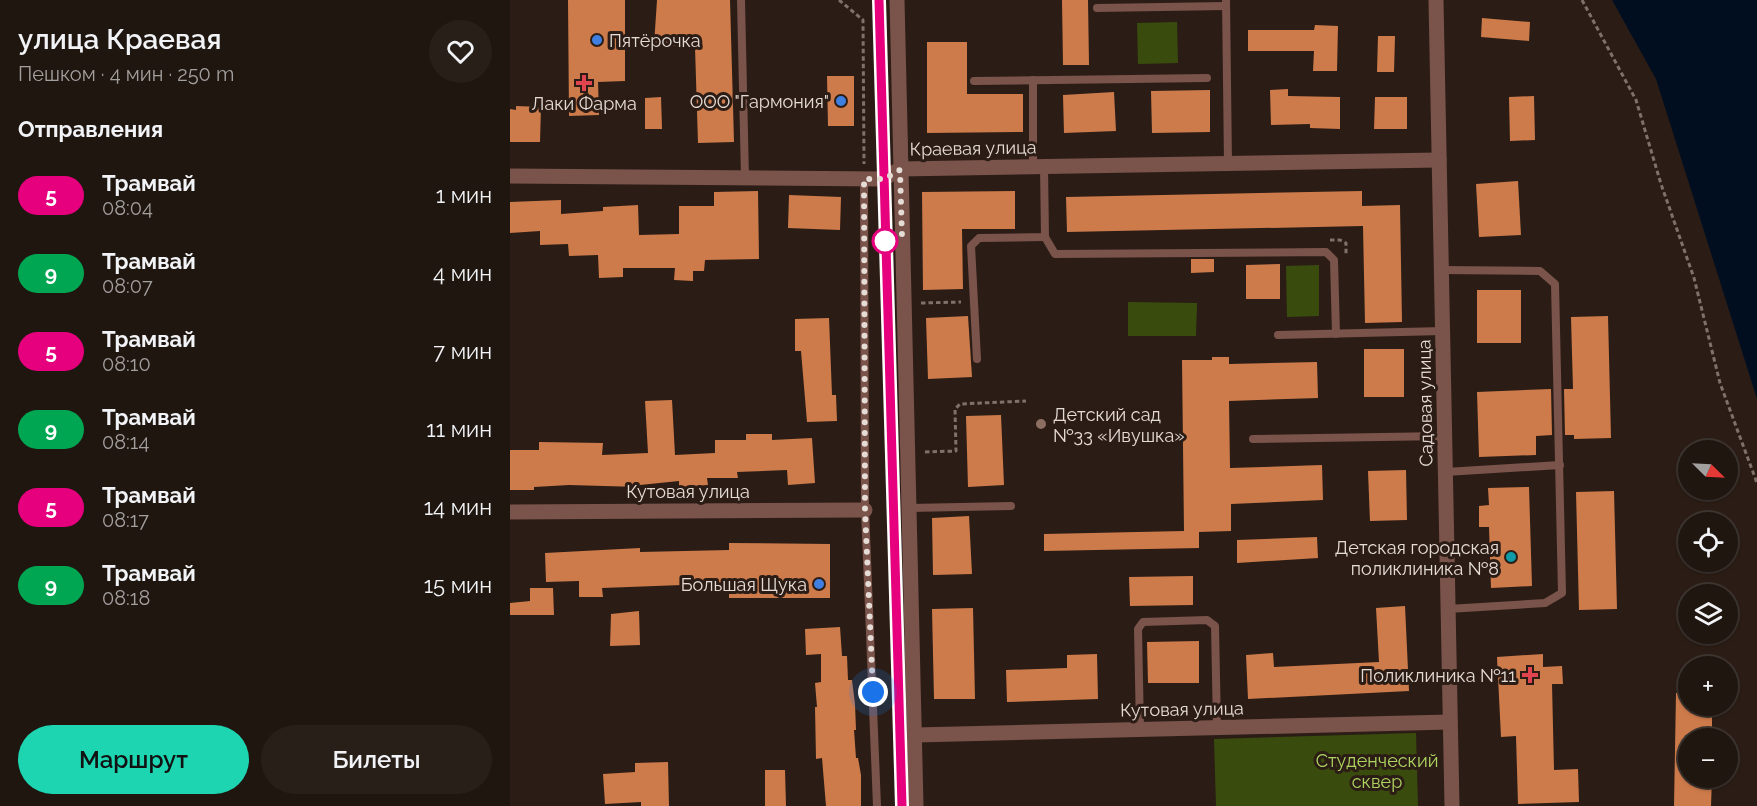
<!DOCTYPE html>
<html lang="ru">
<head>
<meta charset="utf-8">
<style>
  body { margin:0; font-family:Raleway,sans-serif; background:#281f19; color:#f1f3f6; height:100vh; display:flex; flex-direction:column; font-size:22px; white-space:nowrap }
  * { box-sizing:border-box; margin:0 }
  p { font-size:20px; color:#a29f9f }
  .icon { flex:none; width:33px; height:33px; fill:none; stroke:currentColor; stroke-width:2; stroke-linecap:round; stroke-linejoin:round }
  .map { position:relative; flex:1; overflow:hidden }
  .drawer { display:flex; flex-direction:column; background:#201610; width:510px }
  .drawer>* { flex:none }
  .badge { padding:0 12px; border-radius:20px; font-size:21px; line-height:39px }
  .needle { width:39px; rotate:114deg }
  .buttons { position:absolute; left:1168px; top:440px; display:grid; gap:12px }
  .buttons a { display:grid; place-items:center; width:60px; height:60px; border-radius:50%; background:#201610; box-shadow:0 2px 4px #0004,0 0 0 2px #3d3530; font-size:30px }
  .you { position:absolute; width:30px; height:30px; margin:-15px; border:4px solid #fff; border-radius:50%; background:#1a73e8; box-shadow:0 0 0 9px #1a73e833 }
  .map>.badge { position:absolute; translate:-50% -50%; box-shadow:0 0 0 3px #fff }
  h2 { padding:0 18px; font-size:22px; line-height:54px }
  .round { display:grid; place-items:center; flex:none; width:63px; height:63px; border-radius:32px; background:#281f19 }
  .summary { display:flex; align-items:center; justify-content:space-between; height:102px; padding:0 18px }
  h1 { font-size:28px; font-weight:600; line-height:45px }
  .button { display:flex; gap:12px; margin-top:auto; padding:12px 18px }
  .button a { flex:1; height:69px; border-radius:36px; background:#1dd5b1; color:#111; font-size:24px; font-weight:600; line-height:69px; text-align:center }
  .button a+a { background:#281f19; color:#f1f3f6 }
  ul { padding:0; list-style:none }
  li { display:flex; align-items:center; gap:18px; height:78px; padding:0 18px }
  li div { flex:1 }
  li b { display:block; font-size:22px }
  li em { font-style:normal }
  li .badge { min-width:66px; font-weight:700; text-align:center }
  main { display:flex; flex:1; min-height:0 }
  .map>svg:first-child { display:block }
  .green { fill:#394c0d }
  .water { fill:#000e20 }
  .building { fill:#ce7b4b }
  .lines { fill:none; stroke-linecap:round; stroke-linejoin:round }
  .path { stroke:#7e726b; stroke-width:3; stroke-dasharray:4.5 3; stroke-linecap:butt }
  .service { stroke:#7a534b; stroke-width:8 }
  .minor { stroke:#7a534b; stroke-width:15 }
  .tram { stroke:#afa49e; stroke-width:1.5 }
  .line-casing { stroke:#fff; stroke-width:14 }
  .line { stroke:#e6007e; stroke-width:9 }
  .walk { stroke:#e6dcd6; stroke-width:6; stroke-dasharray:0 10.8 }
  .shop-dot { fill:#3f7fe0; stroke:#2b1d15; stroke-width:2 }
  .health-dot { fill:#e0444e; stroke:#2b1d15; stroke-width:2 }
  .stop-dot { fill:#fff; stroke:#e6007e; stroke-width:3 }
  .education-dot { fill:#8d6e63; stroke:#2b1d15; stroke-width:2 }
  .culture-dot { fill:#0f9aa8; stroke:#2b1d15; stroke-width:2 }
  .labels { text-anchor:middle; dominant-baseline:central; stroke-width:6; stroke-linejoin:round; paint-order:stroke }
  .poi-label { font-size:18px; fill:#e6dcd6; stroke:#2b1d15; text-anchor:end }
  .street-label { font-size:18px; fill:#e6dcd6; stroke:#2b1d15 }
  .park-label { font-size:18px; fill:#add560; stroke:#2b1d15 }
</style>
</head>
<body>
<main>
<section class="drawer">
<div class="summary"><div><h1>улица Краевая</h1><p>Пешком · 4 мин · 250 m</p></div><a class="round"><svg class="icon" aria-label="heart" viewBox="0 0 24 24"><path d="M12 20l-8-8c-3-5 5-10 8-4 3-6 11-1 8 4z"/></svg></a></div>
<h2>Отправления</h2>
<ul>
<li><span class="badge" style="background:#e6007e;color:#fff">5</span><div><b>Трамвай</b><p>08:04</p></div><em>1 мин</em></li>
<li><span class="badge" style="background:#00a651;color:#fff">9</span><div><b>Трамвай</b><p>08:07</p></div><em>4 мин</em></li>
<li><span class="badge" style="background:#e6007e;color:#fff">5</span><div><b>Трамвай</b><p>08:10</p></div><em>7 мин</em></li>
<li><span class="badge" style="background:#00a651;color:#fff">9</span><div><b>Трамвай</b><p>08:14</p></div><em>11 мин</em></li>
<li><span class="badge" style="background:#e6007e;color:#fff">5</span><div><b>Трамвай</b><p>08:17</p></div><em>14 мин</em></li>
<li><span class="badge" style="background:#00a651;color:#fff">9</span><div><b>Трамвай</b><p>08:18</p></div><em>15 мин</em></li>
</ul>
<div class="button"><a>Маршрут</a><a>Билеты</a></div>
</section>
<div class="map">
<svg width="1247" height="806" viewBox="0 0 1247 806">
  <rect width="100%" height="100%" fill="#2b1d15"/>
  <!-- green -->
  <g class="green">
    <polygon points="667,22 668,63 628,64 627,23"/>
    <polygon points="809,265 809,316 777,317 776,266"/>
    <polygon points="618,302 687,303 686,336 618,336"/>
    <polygon points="906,733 908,806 706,806 704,739"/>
  </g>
  <!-- water -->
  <polygon class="water" points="1102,0 1247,0 1247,399 1146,79"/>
  <!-- building -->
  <g class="building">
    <polygon points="58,0 115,0 115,81 88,82 89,115 59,116"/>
    <polygon points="147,0 220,0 224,142 188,143 185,47 144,45"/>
    <polygon points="552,0 578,0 579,65 553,65"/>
    <polygon points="972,18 1020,22 1019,41 971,37"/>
    <polygon points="805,25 828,26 827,71 803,71 804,51 738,51 738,30 804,30"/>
    <polygon points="868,36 885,36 884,72 867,72"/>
    <polygon points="417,42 457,42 457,94 513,94 513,132 417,133"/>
    <polygon points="317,76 344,76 344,126 318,126"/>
    <polygon points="778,89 778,96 830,97 830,129 800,128 800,124 761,125 760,90"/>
    <polygon points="700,90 700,132 642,133 641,91"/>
    <polygon points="604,92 606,131 554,133 553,95"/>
    <polygon points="1024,96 1025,140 1000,141 999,97"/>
    <polygon points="151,97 152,129 135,129 135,98"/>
    <polygon points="865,97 897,97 897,129 864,129"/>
    <polygon points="6,106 31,107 30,142 0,142 0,109 6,110"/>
    <polygon points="1008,181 1011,235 969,237 966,184"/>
    <polygon points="248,191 249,259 195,260 194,271 183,271 183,281 164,280 165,268 113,268 113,277 89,278 88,255 59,256 58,244 30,245 30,231 0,233 0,202 51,200 51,214 93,211 93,207 128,205 129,235 169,234 169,206 204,206 204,192"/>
    <polygon points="505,191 505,229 452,229 453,289 413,290 412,192"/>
    <polygon points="852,191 852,206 890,205 892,322 855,323 853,226 557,232 556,197"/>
    <polygon points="279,195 331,197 330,230 278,228"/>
    <polygon points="681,259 704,259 704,272 681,273"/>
    <polygon points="770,264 770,299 736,299 736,265"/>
    <rect x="967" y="290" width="44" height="53"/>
    <polygon points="458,316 462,377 418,379 416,318"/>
    <polygon points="1098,316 1101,438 1064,439 1064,435 1055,435 1054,389 1063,389 1061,317"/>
    <polygon points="319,318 322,395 326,395 327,421 297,422 291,351 285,351 285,319"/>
    <rect x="854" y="349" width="40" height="48"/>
    <polygon points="702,357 719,357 719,364 807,362 808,398 719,401 720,468 812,465 813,500 721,504 721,531 689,532 689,548 534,551 534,534 674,531 672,360 702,360"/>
    <polygon points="1041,389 1042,435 1026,436 1026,455 969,457 967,392"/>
    <polygon points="162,400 165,455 205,453 205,440 236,440 236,434 262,434 262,440 302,438 305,483 278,485 277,470 227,472 228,478 197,478 198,485 169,487 169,481 130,485 130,487 59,485 24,487 24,490 0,490 0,450 29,450 29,442 93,443 92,455 138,453 135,401"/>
    <polygon points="491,415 494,485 458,487 456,416"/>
    <polygon points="896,470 897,520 860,521 858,471"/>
    <polygon points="1019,487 1022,586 981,588 979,527 969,527 969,506 979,505 978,488"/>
    <polygon points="1104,491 1107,609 1069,610 1066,492"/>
    <polygon points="459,516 462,574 423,575 422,518"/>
    <polygon points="807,537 808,558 727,563 727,540"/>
    <polygon points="219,543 320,544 320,598 219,598 219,584 199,584 92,588 93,597 69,597 69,581 36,582 35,553 130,548 130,552 219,550"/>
    <polygon points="683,576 683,605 620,606 619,577"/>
    <polygon points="20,588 43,588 44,615 0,615 0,603 20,601"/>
    <polygon points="895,606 899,691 738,699 736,655 763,653 764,667 869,662 866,608"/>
    <polygon points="463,608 465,699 424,699 422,609"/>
    <polygon points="129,611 130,645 100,646 101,614"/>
    <polygon points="330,627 332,656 337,656 338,680 342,680 345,704 346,730 344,730 346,758 348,758 351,775 351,806 316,806 312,758 306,759 305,707 307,707 305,683 311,682 311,654 296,655 295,629"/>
    <polygon points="689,641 689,683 638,683 637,642"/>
    <polygon points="587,654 588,699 497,702 496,670 557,668 557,655"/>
    <polygon points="1033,654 1033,667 1052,666 1053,684 1042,684 1044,770 1068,769 1069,802 1008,804 1006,736 991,737 987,657"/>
    <polygon points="1166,693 1179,693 1179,705 1202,705 1202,738 1179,738 1179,777 1202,777 1201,806 1164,806"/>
    <polygon points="158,762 159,806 131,806 131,802 95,804 93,774 125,772 125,763"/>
    <polygon points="255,770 275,770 276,806 255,806"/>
  </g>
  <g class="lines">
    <!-- path -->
    <g class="path">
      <polyline points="329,0 353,20 354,164"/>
      <polyline points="1072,0 1126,100 1151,184 1184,278 1210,383 1247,483"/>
      <polyline points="820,240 830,240 836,243 836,256"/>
      <polyline points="411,303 451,302"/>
      <polyline points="415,452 446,451 445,409 450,404 516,401"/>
    </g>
    <!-- service -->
    <g class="service">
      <polyline points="231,0 235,178"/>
      <polyline points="716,0 718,163"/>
      <polyline points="587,8 716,6"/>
      <polyline points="464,81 697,78"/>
      <polyline points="523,166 523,80"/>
      <polyline points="354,179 355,510 367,806"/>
      <polyline points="535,237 545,254 816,252 824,260 826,334"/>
      <polyline points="931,270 1030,271 1045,284 1052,593 1035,603 938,609"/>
      <polyline points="768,335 933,331"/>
      <polyline points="467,359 461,246 469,238 535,237 534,166"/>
      <polyline points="743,439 935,436"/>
      <polyline points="936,472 1050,465"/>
      <polyline points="399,508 501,506"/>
      <polyline points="630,729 628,629 633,622 697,620 705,626 707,728"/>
    </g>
    <!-- minor -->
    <g class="minor">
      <polyline points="387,0 406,806"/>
      <polyline points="926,0 942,806"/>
      <polyline points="0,176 373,179 390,169 929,160"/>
      <polyline points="0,512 355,510"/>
      <polyline points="405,735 940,722"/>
    </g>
    <!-- tram -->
    <polyline class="tram" points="369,0 392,806"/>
  </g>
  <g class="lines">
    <!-- line casing -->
    <g class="line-casing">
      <polyline id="line" points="369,0 392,806"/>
    </g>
    <!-- line -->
    <use href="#line" class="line"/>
    <!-- walk -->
    <polyline class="walk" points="363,692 355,510 354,179 374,179 390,170 392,237 375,241"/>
  </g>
  <!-- markers -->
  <g class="shop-dot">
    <circle cx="87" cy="40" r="6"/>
    <circle cx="331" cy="101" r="6"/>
    <circle cx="309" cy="584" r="6"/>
  </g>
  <g class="health-dot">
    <path d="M71 74h6v6h6v6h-6v6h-6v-6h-6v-6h6z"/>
    <path d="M1017 666h6v6h6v6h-6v6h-6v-6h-6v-6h6z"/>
  </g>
  <circle class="stop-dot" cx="375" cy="241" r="12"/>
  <circle class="education-dot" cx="531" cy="424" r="6"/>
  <circle class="culture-dot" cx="1001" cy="557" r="6"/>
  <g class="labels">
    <!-- poi labels -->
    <g class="poi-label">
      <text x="99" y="40" text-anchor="start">Пятёрочка</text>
      <text x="319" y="101">ООО "Гармония"</text>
      <text x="74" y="103" text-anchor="middle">Лаки Фарма</text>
      <text x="543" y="414" text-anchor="start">Детский сад<tspan x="543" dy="21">№33 «Ивушка»</tspan></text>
      <text x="989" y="547">Детская городская<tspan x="989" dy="21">поликлиника №8</tspan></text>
      <text x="297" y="584">Большая Щука</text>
      <text x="1006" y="675">Поликлиника №11</text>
    </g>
    <!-- street labels -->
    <g class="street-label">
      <text transform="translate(463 148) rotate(-1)">Краевая улица</text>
      <text transform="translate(915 403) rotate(-91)">Садовая улица</text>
      <text x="178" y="491">Кутовая улица</text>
      <text transform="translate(672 709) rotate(-1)">Кутовая улица</text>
    </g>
    <!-- park labels -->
    <g class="park-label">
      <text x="867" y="760">Студенческий<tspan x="867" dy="21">сквер</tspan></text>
    </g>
  </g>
</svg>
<div class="buttons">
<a><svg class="needle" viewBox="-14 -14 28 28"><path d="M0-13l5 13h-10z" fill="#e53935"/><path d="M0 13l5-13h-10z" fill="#a29f9f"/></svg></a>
<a><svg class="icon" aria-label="locate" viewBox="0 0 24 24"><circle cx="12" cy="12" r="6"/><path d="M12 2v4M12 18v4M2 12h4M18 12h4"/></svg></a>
<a><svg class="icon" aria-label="layers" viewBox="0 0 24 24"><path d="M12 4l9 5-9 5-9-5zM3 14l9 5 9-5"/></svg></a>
<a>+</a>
<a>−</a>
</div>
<div class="you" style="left:363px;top:692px"></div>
</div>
</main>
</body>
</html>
